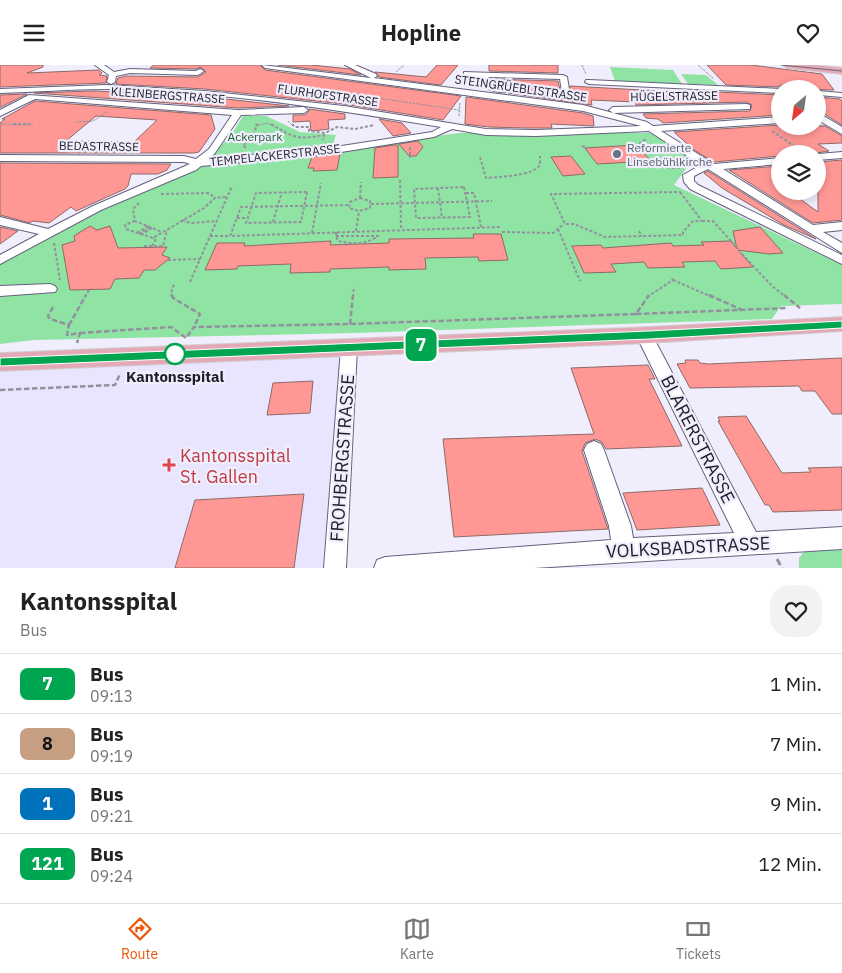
<!DOCTYPE html>
<html lang="de">
<head>
<meta charset="utf-8">
<style>
  body { margin:0; font-family:"IBM Plex Sans",sans-serif; background:#f2f2f2; color:#222; height:100vh; display:flex; flex-direction:column; font-size:19px; white-space:nowrap }
  * { box-sizing:border-box; margin:0 }
  p { font-size:16px; color:#767676 }
  .icon { flex:none; width:28px; height:28px; fill:none; stroke:currentColor; stroke-width:2; stroke-linecap:round; stroke-linejoin:round }
  .map { position:relative; height:503px; overflow:hidden }
  .sheet { display:flex; flex-direction:column; background:#fff; flex:1 }
  .sheet>* { flex:none }
  .badge { padding:0 10px; border-radius:8px; font-size:18px; line-height:32px }
  .needle { width:32px; rotate:209deg }
  .controls { position:absolute; left:771px; top:15px; display:grid; gap:10px }
  .controls a { display:grid; place-items:center; width:55px; height:55px; border-radius:50%; background:#fff; box-shadow:0 2px 8px #0003; font-size:25px }
  .map>.badge { position:absolute; translate:-50% -50%; box-shadow:0 0 0 2px #fff }
  .round { display:grid; place-items:center; flex:none; width:52px; height:52px; border-radius:20px; background:#f2f2f2 }
  .overview { display:flex; align-items:center; justify-content:space-between; height:85px; padding:0 20px }
  h1 { font-size:24px; font-weight:700; line-height:38px }
  ul { padding:0; list-style:none }
  li { display:flex; align-items:center; gap:15px; height:60px; padding:0 20px; border-top:1px solid #e0e0e0 }
  li div { flex:1 }
  li b { display:block; font-size:19px }
  li em { font-style:normal }
  li .badge { min-width:55px; font-weight:700; text-align:center }
  header { display:flex; justify-content:space-between; align-items:center; height:65px; padding:0 20px; background:#fff; font-size:22px; font-weight:700 }
  .tab-bar { display:flex; justify-content:space-around; align-items:center; height:70px; border-top:1px solid #e0e0e0; background:#fff; font-size:14px; color:#767676 }
  .tab-bar a { display:grid; justify-items:center; gap:2px }
  .tab-bar .active { color:#ea580c }
  .map>svg:first-child { display:block }
  .built { fill:#e9e5fe }
  .green { fill:#8fe4a4 }
  .building { fill:#ff9895; stroke:#8e6967; fill-rule:evenodd }
  .lines { fill:none; stroke-linecap:round; stroke-linejoin:round }
  .minor-casing { stroke:#65607e; stroke-width:2 }
  .major-casing { stroke:#d2d2d4; stroke-width:2 }
  .path-far3 { stroke:#93919e; stroke-width:1; stroke-dasharray:2.5 1; stroke-linecap:butt }
  .path-far2 { stroke:#93919e; stroke-width:2; stroke-dasharray:3 2; stroke-linecap:butt }
  .path-far1 { stroke:#93919e; stroke-width:2.5; stroke-dasharray:5.5 2.5; stroke-linecap:butt }
  .path { stroke:#93919e; stroke-width:3; stroke-dasharray:7 3; stroke-linecap:butt }
  .minor { fill:#fff; fill-rule:evenodd }
  .major { fill:#e3a9b6; fill-rule:evenodd }
  .tram { stroke:#676572; stroke-width:1 }
  .line { fill:#00a54f; stroke:#fff }
  .worship-dot { fill:#6b7280; stroke:#f0eefc; stroke-width:2 }
  .stop-dot { fill:#fff; stroke:#00a54f; stroke-width:2.5 }
  .health-dot { fill:#e0444e; stroke:#f0eefc; stroke-width:2 }
  .labels { text-anchor:middle; dominant-baseline:central; stroke-width:4.5; stroke-linejoin:round; paint-order:stroke }
  .far-street-label { font-size:12px; fill:#201d2a; stroke:#f0eefc }
  .far-park-label { font-size:12px; fill:#246037; stroke:#f0eefc }
  .far-worship-label { font-size:12px; fill:#5b616d; stroke:#f0eefc; text-anchor:start }
  .stop-label { font-size:15px; font-weight:bold; fill:#201d2a; stroke:#f0eefc }
  .near-street-label { font-size:18px; fill:#201d2a; stroke:#f0eefc }
  .near-health-label { font-size:18px; fill:#be3a42; stroke:#f0eefc; text-anchor:start }
</style>
</head>
<body>
<header><svg class="icon" aria-label="menu" viewBox="0 0 24 24"><path d="M4 6h16M4 12h16M4 18h16"/></svg>Hopline<svg class="icon" aria-label="heart" viewBox="0 0 24 24"><path d="M12 20l-8-8c-3-5 5-10 8-4 3-6 11-1 8 4z"/></svg></header>
<div class="map">
<svg width="842" height="503" viewBox="0 0 842 503">
  <rect width="100%" height="100%" fill="#f0eefc"/>
  <!-- built -->
  <polygon class="built" points="349,283 329,503 0,503 0,297"/>
  <!-- green -->
  <g class="green">
    <polygon points="610,2 673,5 682,19 615,16"/>
    <polygon points="681,9 706,10 718,20 688,19"/>
    <polygon points="243,51 266,51 300,67 336,70 334,76 337,83 209,95 233,67"/>
    <polygon points="460,68 654,68 693,94 674,120 842,200 842,239 781,241 772,254 355,268 34,275 0,279 0,197 49,168 204,100"/>
    <polygon points="842,480 842,503 799,503 799,493 807,483"/>
  </g>
  <!-- building -->
  <g class="building">
    <polygon points="0,0 43,0 43,2 27,8 99,5 102,8 99,10 107,11 106,18 0,22"/>
    <polygon points="154,0 260,0 265,5 461,31 443,55 344,39 205,24 116,19 118,13 126,11 198,12 206,7 201,2 196,4 150,3"/>
    <polygon points="278,0 311,0 350,4 361,10"/>
    <polygon points="437,0 458,0 441,20 379,12 375,7 426,12"/>
    <polygon points="489,0 558,0 558,8 489,6"/>
    <polygon points="707,0 751,0 822,9 834,25 803,24 799,21 780,20 780,22 726,20"/>
    <polygon points="490,14 558,16 560,25 542,24 536,27 540,31 554,34 571,32 570,21 696,28 695,26 780,30 780,50 663,58 658,54 646,53 643,49 750,46 752,40 747,37 636,40 635,37 591,35 592,40 508,28 508,22 490,17"/>
    <polygon points="93,26 190,30 289,41 238,43 34,28"/>
    <polygon points="27,29 1,42 0,42 0,30"/>
    <polygon points="466,32 583,48 593,51 594,61 551,59 552,63 526,63 489,62 465,59"/>
    <polygon points="818,32 840,34 842,36 842,60 823,48 818,48"/>
    <path d="M35 36 211 50 215 64 199 87 194 88H0V58L5 54H2ZM96 51 157 55 134 77 66 76Z"/>
    <polygon points="309,44 345,49 345,54 328,55 329,64 311,66 310,56 293,57 293,50 305,50 309,46"/>
    <polygon points="379,54 402,58 411,68 393,71"/>
    <polygon points="780,60 825,61 842,71 842,78 818,79 829,86 816,88 780,89 780,91 714,97 694,85 674,67"/>
    <polygon points="418,76 423,82 416,91 409,91 399,79"/>
    <polygon points="394,80 398,80 398,112 373,113 375,83"/>
    <polygon points="636,80 651,96 597,99 585,83"/>
    <polygon points="340,89 337,105 313,106 314,103 308,103 312,92"/>
    <polygon points="571,91 585,109 563,111 551,92"/>
    <polygon points="842,95 842,155 813,158 729,105 780,101 780,126 789,126 818,147 818,97"/>
    <polygon points="0,98 171,99 167,105 158,109 131,109 128,121 125,124 76,146 71,142 49,158 33,156 30,158 0,150"/>
    <polygon points="708,106 816,174 784,160 722,123 704,108"/>
    <polygon points="90,161 97,165 110,161 118,183 167,182 162,190 170,193 155,205 144,205 139,213 115,214 110,224 70,225 62,180 75,176 74,171"/>
    <polygon points="0,162 18,166 0,179"/>
    <polygon points="760,162 783,188 769,189 738,185 753,202 721,204 715,196 682,197 685,202 648,203 644,197 611,199 616,207 584,208 572,181 601,180 603,183 671,178 673,181 704,180 701,177 731,176 737,184 733,166"/>
    <polygon points="473,169 501,169 508,195 479,196 478,192 425,193 426,204 389,205 389,202 330,204 330,207 290,208 291,199 238,201 237,204 205,205 217,178 245,178 244,181 331,176 330,180 389,178 389,174 474,173"/>
    <polygon points="842,293 842,349 832,349 815,326 802,326 799,321 690,323 677,299 686,298 685,295 698,295 700,298 708,299"/>
    <polygon points="648,300 655,314 649,314 682,381 606,384 602,377 595,374 585,378 582,386 608,464 454,472 443,374 594,369 571,303"/>
    <polygon points="313,316 310,348 267,350 273,318"/>
    <polygon points="746,351 782,408 811,407 808,403 842,402 842,445 773,447 769,440 765,440 718,356 720,356 718,352"/>
    <polygon points="702,423 720,460 637,465 623,428"/>
    <polygon points="304,429 294,503 175,503 195,435"/>
  </g>
  <g class="lines">
    <!-- minor casing -->
    <g class="minor-casing">
      <g id="minor">
        <polygon points="95,0 104,0 114,7 130,4 196,6 200,4 204,6 198,10 130,8 116,11 115,17 111,19 107,17 109,10"/>
        <path d="M262 0 371 13 345 0H355L376 9 377 11 374 13 583 40 647 57 653 61 780 52V58L661 66 714 99 780 93V99L723 104 813 160 842 157V165L823 167 842 178V188L708 104 694 111V116L698 120 842 190V199L690 124 684 117 683 110 701 100 649 66 536 71 486 70 452 64 434 72 335 88 201 101 196 105 101 145 0 199V190L39 169 0 160V152L48 164 93 141 190 99 184 97 0 96V90L184 91 196 94 209 84 232 50 35 34 0 51V45L29 30 238 45 304 42 308 45 304 48 241 50 215 88 209 94 335 82 432 67 441 62C331 44 218 26 106 24 71 24 35 27 0 28V24L106 20 205 26 344 41 486 64 536 65 641 61 583 46 265 3Z"/>
        <path d="M464 7 563 10 567 12 570 30C564 34 544 32 538 28L542 26 562 27 560 14 488 12V18L507 23V27C498 28 487 25 480 19V12L464 11Z"/>
        <polygon points="586,15 589,15 781,24 780,28 589,19 585,17"/>
        <polygon points="818,26 842,28 842,32 818,30"/>
        <polygon points="747,39 750,40 750,44 613,48 609,45 613,42"/>
        <polygon points="818,50 822,50 842,62 842,69 818,55"/>
        <polygon points="842,87 842,93 818,95 818,89"/>
        <polygon points="50,219 55,221 57,224 55,227 0,231 0,221"/>
        <polygon points="644,264 650,266 756,467 842,462 842,484 534,503 374,503 377,495 385,492 611,475 609,461 584,385 587,379 594,376 601,379 604,385 631,461 633,473 734,468 636,270 638,266"/>
        <polygon points="349,277 355,279 357,283 346,503 324,503 341,283 343,279"/>
      </g>
    </g>
    <!-- major casing -->
    <g class="major-casing">
      <g id="major">
        <polygon points="782,0 814,0 842,3 842,9 787,3"/>
        <polygon points="842,252 842,266 649,278 0,306 0,288 649,262"/>
      </g>
    </g>
    <!-- path-far3 -->
    <g class="path-far3">
      <polyline points="582,0 586,9"/>
      <polyline points="698,0 714,14"/>
      <polyline points="396,7 404,0"/>
      <polyline points="357,30 459,45"/>
      <polyline points="459,51 460,37"/>
      <polyline points="288,56 293,61"/>
      <polyline points="76,57 93,56 107,47"/>
      <polyline points="1,59 29,60 33,58"/>
      <polyline points="256,61 267,58 274,61"/>
      <polyline points="371,61 374,60"/>
    </g>
    <!-- path-far2 -->
    <g class="path-far2">
      <polyline points="13,59 30,59"/>
      <path d="M271 59C294 73 297 75 324 70L323 75"/>
      <polyline points="292,59 295,62 309,62 309,66 325,68 337,62 355,64 374,60"/>
      <polyline points="772,66 806,89"/>
      <polyline points="639,79 646,74"/>
      <polyline points="582,81 588,83"/>
      <polyline points="410,82 410,93"/>
      <polyline points="246,83 243,80 254,73 256,60 259,59"/>
      <path d="M480 92 486 113C497 112 536 111 540 99 540 99 540 91 540 91"/>
      <polyline points="658,98 668,103 680,103"/>
      <polyline points="400,115 401,165"/>
      <polygon points="464,122 470,152 416,153 414,124"/>
      <polyline points="438,123 442,153"/>
      <polygon points="307,127 301,157 246,158 256,128"/>
      <polygon points="680,127 702,156 693,156 683,167 683,170 605,172 574,159 565,159 551,129"/>
      <polyline points="466,128 474,128 481,162"/>
      <polyline points="161,129 209,128 215,133"/>
      <polygon points="360,133 370,136 370,143 359,146 349,143 350,137"/>
      <polyline points="360,133 361,117"/>
      <polyline points="139,138 133,144 135,156 162,167"/>
      <polyline points="371,139 492,136"/>
      <polyline points="348,140 241,142 230,171 500,162"/>
      <polyline points="237,153 247,153"/>
      <polyline points="182,155 190,158 217,156"/>
      <polyline points="135,156 125,160 126,164 153,173 204,143 215,133 227,132"/>
      <polyline points="702,156 713,156 739,185"/>
      <polyline points="273,157 282,127"/>
      <polyline points="558,164 580,216"/>
      <polyline points="356,166 359,146"/>
      <polyline points="639,166 642,171"/>
      <polyline points="336,167 336,171"/>
      <polyline points="502,167 553,168 564,159"/>
      <polyline points="137,168 148,161"/>
      <polyline points="312,168 321,118"/>
      <polyline points="139,169 150,162"/>
      <polyline points="141,170 152,163"/>
      <polyline points="210,171 230,171"/>
      <path d="M336 171H378C366 180 352 179 338 176Z"/>
      <polyline points="54,178 60,215"/>
      <polyline points="144,181 163,181 167,165"/>
      <polyline points="152,181 156,174 153,173"/>
      <polyline points="742,189 772,221 786,232"/>
      <polyline points="168,195 200,194"/>
      <polyline points="673,215 712,232"/>
      <polyline points="190,217 232,121"/>
      <polyline points="85,232 89,225"/>
      <polyline points="172,232 171,228 174,219"/>
      <polyline points="353,232 354,222"/>
      <polyline points="647,232 673,215 670,212"/>
    </g>
    <!-- path-far1 -->
    <g class="path-far1">
      <polyline points="172,230 173,233 200,249 194,262"/>
      <polyline points="709,230 742,245"/>
      <polyline points="784,230 800,243"/>
      <polyline points="53,242 48,251 50,254 69,260 67,270 80,268 77,278"/>
      <polyline points="636,249 788,243"/>
      <polyline points="350,259 353,230"/>
      <polyline points="69,260 86,230"/>
      <polyline points="80,268 171,262 186,273 194,262 350,259 636,249 649,230"/>
      <polyline points="0,325 115,320 120,309"/>
    </g>
    <!-- path -->
    <polyline class="path" points="777,494 782,503"/>
    <!-- minor -->
    <use href="#minor" class="minor"/>
    <!-- major -->
    <use href="#major" class="major"/>
    <!-- tram -->
    <polyline class="tram" points="781,0 842,6"/>
  </g>
  <!-- line -->
  <polygon class="line" points="842,256 842,263 649,274 0,301 0,293 649,266"/>
  <!-- markers -->
  <circle class="worship-dot" cx="617" cy="89" r="5"/>
  <circle class="stop-dot" cx="175" cy="289" r="10"/>
  <path class="health-dot" d="M166.5 392.5h5v5h5v5h-5v5h-5v-5h-5v-5h5z"/>
  <g class="labels">
    <!-- far-street labels -->
    <g class="far-street-label">
      <text transform="translate(521 23) rotate(8)">STEINGRÜEBLISTRASSE</text>
      <text transform="translate(168 30) rotate(4)">KLEINBERGSTRASSE</text>
      <text transform="translate(328 30) rotate(8)">FLURHOFSTRASSE</text>
      <text transform="translate(674 31) rotate(-1)">HÜGELSTRASSE</text>
      <text transform="translate(99 81) rotate(1)">BEDASTRASSE</text>
      <text transform="translate(275 90) rotate(-6)">TEMPELACKERSTRASSE</text>
    </g>
    <!-- far-park labels -->
    <g class="far-park-label">
      <text x="255" y="71">Ackerpark</text>
    </g>
    <!-- far-worship labels -->
    <g class="far-worship-label">
      <text x="627" y="82">Reformierte<tspan x="627" dy="14">Linsebühlkirche</tspan></text>
    </g>
    <!-- stop labels -->
    <g class="stop-label">
      <text x="175" y="311">Kantonsspital</text>
    </g>
    <!-- near-street labels -->
    <g class="near-street-label">
      <text transform="translate(698 374) rotate(63)">BLARERSTRASSE</text>
      <text transform="translate(342 393) rotate(-86)">FROHBERGSTRASSE</text>
      <text transform="translate(688 482) rotate(-3)">VOLKSBADSTRASSE</text>
    </g>
    <!-- near-health labels -->
    <g class="near-health-label">
      <text x="180" y="390">Kantonsspital<tspan x="180" dy="21">St. Gallen</tspan></text>
    </g>
  </g>
</svg>
<div class="controls">
<a><svg class="needle" viewBox="-14 -14 28 28"><path d="M0-13l5 13h-10z" fill="#e53935"/><path d="M0 13l5-13h-10z" fill="#767676"/></svg></a>
<a><svg class="icon" aria-label="layers" viewBox="0 0 24 24"><path d="M12 4l9 5-9 5-9-5zM3 14l9 5 9-5"/></svg></a>
</div>
<b class="badge" style="left:421px;top:280px;background:#00a54f;color:#fff">7</b>
</div>
<section class="sheet">
<div class="overview"><div><h1>Kantonsspital</h1><p>Bus</p></div><a class="round"><svg class="icon" aria-label="heart" viewBox="0 0 24 24"><path d="M12 20l-8-8c-3-5 5-10 8-4 3-6 11-1 8 4z"/></svg></a></div>
<ul>
<li><span class="badge" style="background:#00a54f;color:#fff">7</span><div><b>Bus</b><p>09:13</p></div><em>1 Min.</em></li>
<li><span class="badge" style="background:#c69e82;color:#111">8</span><div><b>Bus</b><p>09:19</p></div><em>7 Min.</em></li>
<li><span class="badge" style="background:#0072bc;color:#fff">1</span><div><b>Bus</b><p>09:21</p></div><em>9 Min.</em></li>
<li><span class="badge" style="background:#00a651;color:#fff">121</span><div><b>Bus</b><p>09:24</p></div><em>12 Min.</em></li>
</ul>
</section>
<nav class="tab-bar">
<a class="active"><svg class="icon" aria-label="directions" viewBox="0 0 24 24"><path d="M12 3l9 9-9 9-9-9zM9 14v-3h6M13 9l2 2-2 2"/></svg>Route</a>
<a><svg class="icon" aria-label="map" viewBox="0 0 24 24"><path d="M3 6l6-2 6 2 6-2v14l-6 2-6-2-6 2zM9 4v14M15 6v14"/></svg>Karte</a>
<a><svg class="icon" aria-label="tickets" viewBox="0 0 24 24"><path d="M3 7h18v10H3zM15 7v10"/></svg>Tickets</a>
</nav>
</body>
</html>
